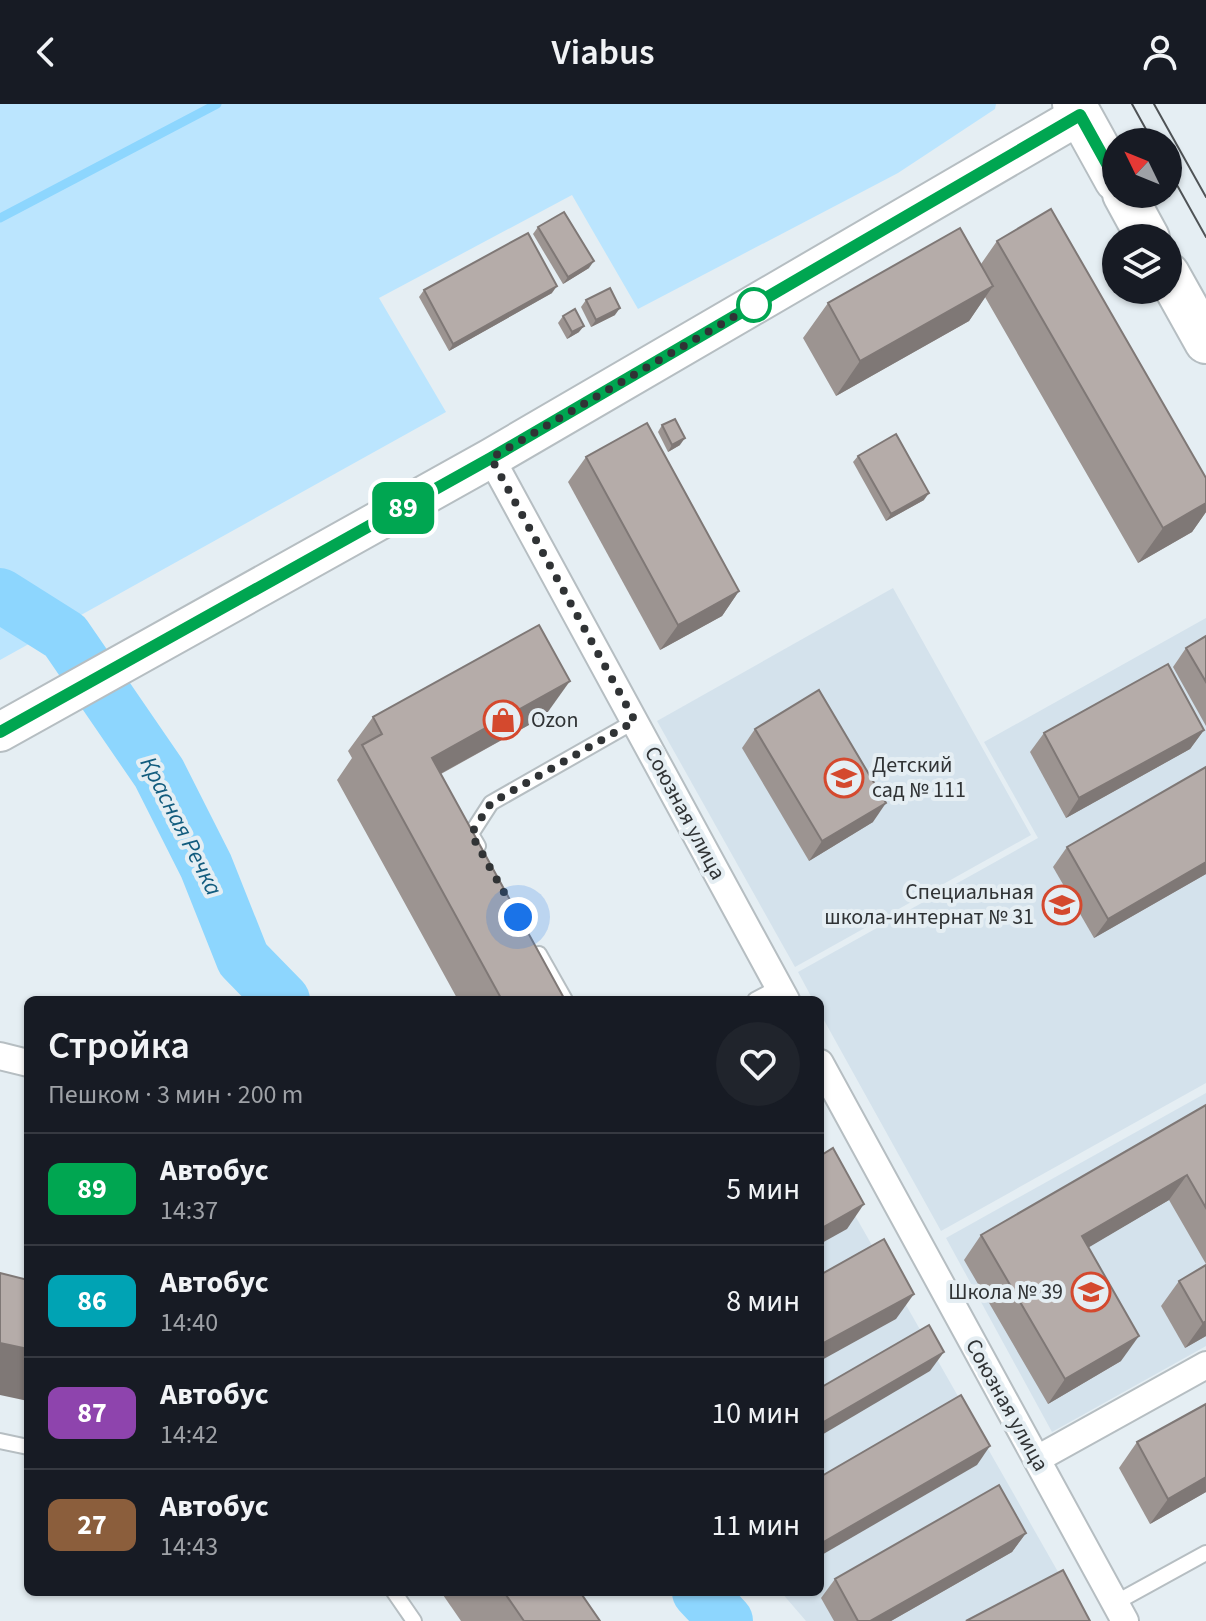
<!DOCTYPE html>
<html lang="ru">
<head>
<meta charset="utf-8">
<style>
  body { margin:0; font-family:"Source Sans 3",sans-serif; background:#20242c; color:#f1f3f6; height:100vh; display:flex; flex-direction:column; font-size:30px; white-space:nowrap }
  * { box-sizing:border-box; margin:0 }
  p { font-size:26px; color:#9ea1a6 }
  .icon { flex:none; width:44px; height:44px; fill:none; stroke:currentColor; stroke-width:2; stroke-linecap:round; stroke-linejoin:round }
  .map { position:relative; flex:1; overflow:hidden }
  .drawer { position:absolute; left:24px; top:892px; width:800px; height:600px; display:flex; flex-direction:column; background:#171b24; border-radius:12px; box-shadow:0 2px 6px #0004 }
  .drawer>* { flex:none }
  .badge { padding:0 16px; border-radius:12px; font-size:28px; line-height:52px }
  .needle { width:52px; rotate:313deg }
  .fabs { position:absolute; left:1102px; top:24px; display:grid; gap:16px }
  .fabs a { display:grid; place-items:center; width:80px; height:80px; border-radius:50%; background:#171b24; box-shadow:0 2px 6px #0004; font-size:40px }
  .you { position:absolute; width:40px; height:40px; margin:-20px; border:6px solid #fff; border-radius:50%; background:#1a73e8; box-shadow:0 0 0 12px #1a73e833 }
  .map>.badge { position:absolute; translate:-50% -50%; box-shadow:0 0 0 4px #fff }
  .round { display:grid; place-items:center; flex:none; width:84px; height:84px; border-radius:42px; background:#20242c }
  .headline { display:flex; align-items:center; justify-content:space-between; height:136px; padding:0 24px }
  h1 { font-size:38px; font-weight:600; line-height:60px }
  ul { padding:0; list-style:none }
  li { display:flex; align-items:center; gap:24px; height:112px; padding:0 24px; border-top:2px solid #363941 }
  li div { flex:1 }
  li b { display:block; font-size:30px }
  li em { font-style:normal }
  li .badge { min-width:88px; font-weight:700; text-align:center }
  header { display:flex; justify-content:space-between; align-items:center; height:104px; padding:0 24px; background:#171b24; font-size:36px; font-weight:600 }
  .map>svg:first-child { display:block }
  .built { fill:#d4e2ec }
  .green { fill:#bbe5fe }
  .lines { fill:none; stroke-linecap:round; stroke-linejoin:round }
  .stream { stroke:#8dd6fe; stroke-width:9 }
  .river { stroke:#8dd6fe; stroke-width:54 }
  .lane-casing { stroke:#b6bec2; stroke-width:18 }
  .street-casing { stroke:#b6bec2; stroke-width:30 }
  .secondary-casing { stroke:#b6bec2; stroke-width:42 }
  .primary-casing { stroke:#b6bec2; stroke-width:46 }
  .lane { stroke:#fff; stroke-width:14 }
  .street { stroke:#fff; stroke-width:26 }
  .secondary { stroke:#fff; stroke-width:38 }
  .primary { stroke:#fff; stroke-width:42 }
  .tram { stroke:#4f5356; stroke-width:2 }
  .wall { fill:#9c9491 }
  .shaded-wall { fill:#7f7876 }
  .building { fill:#b5aca9; stroke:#7f7876; stroke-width:2 }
  .line-casing { stroke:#fff; stroke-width:18 }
  .line { stroke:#00a651; stroke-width:12 }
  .walk { stroke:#303335; stroke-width:8; stroke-dasharray:0 14.4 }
  .stop-dot { fill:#fff; stroke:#00a651; stroke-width:4 }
  .labels { text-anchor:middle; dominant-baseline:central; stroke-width:8; stroke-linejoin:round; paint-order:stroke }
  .poi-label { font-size:22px; fill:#303335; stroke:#e5eef3; text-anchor:start }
  .street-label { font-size:22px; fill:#303335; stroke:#e5eef3 }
  .water-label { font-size:24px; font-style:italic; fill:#125c7e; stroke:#e5eef3 }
</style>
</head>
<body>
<header><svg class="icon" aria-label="back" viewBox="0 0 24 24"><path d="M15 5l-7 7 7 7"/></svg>Viabus<svg class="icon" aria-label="person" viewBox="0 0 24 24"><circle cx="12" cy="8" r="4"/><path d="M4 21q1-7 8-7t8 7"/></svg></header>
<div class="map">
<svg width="1206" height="1517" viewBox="0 0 1206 1517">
  <rect width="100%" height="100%" fill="#e5eef3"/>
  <!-- built -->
  <g class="built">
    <polygon points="893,484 1031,731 795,863 657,617"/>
    <polygon points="1206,514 1206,979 941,1127 820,909 820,896 813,896 798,868 1038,734 984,638"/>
    <polygon points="1206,989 1206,1242 1052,1328 946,1134"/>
    <polygon points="820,1050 1086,1517 806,1517 781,1488 820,1488"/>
  </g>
  <!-- green -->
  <polygon class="green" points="0,0 996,0 995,5 898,69 638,205 572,91 379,194 446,308 0,556"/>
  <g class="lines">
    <!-- stream -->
    <polyline class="stream" points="0,114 217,0"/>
    <!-- river -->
    <g class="river">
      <polyline points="0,491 65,532 159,669 206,762 243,855 283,896"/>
      <polyline points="699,1488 726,1517"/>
    </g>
    <!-- lane casing -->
    <g class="lane-casing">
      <g id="lane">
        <polyline points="478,742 471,730 491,699 635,617"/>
        <polyline points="539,850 565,896"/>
        <polyline points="755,896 779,883"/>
        <polyline points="0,1337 28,1343"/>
        <polyline points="394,1488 414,1517"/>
        <polyline points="1115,1499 1206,1449"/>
      </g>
    </g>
    <!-- street casing -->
    <g class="street-casing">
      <g id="street">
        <polyline points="491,354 786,896"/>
        <polyline points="0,952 28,959"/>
        <polyline points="820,959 1125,1517"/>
        <polyline points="1037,1355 1206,1261"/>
      </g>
    </g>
    <!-- secondary casing -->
    <g class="secondary-casing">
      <polyline id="secondary" points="0,628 491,354 1080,11"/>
    </g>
    <!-- primary casing -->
    <g class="primary-casing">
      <g id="primary">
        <polyline points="1074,0 1116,76"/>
        <polyline points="1124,90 1148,134"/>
        <polyline points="1168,170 1206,238"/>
      </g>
    </g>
    <!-- lane -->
    <use href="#lane" class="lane"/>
    <!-- street -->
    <use href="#street" class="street"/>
    <!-- secondary -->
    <use href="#secondary" class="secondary"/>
    <!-- primary -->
    <use href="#primary" class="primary"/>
    <!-- tram -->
    <g class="tram">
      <polyline points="1132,0 1153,38"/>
      <polyline points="1154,0 1206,93"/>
      <polyline points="1168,65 1206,133"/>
    </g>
  </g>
  <!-- wall -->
  <g class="wall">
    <polygon points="538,123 589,164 563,180 533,130"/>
    <polygon points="997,137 1206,374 1206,408 1192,428 1138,459 985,193 969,217 836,292 803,234 828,199 981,160"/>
    <polygon points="424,186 552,189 449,247 419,193"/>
    <polygon points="586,196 615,211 591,223 581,203"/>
    <polygon points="563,212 579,228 567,235 558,219"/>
    <polygon points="662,321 680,341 668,348 658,328"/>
    <polygon points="858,352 924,396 886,417 853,358"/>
    <polygon points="586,353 739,487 722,512 660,546 568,378"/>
    <polygon points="1206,532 1206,622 1173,563 1186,544"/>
    <polygon points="545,612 441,670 565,896 458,896 337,676 352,654 348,647 373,613"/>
    <polygon points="755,625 873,718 809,757 742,644"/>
    <polygon points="1204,626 1190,645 1066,714 1030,648 1044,629"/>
    <polygon points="1206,663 1206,770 1094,834 1053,763 1067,743"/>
    <polygon points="1206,1001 1206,1160 1169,1096 1088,1143 1121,1257 1048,1300 964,1156 981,1131"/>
    <polygon points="1206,1161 1206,1232 1185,1244 1161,1202 1179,1177"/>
    <polygon points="1137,1338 1206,1388 1150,1420 1119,1364"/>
    <polygon points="1026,1429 1012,1448 891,1517 834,1517 821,1494 835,1475"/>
    <polygon points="441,1488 580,1488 600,1517 461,1517"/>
  </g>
  <!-- shaded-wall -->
  <g class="shaded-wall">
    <polygon points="594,157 589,164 563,180 568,173"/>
    <polygon points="557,182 552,189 449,247 453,240"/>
    <polygon points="993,182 969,217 836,292 860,257"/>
    <polygon points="620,204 615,211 591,223 596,216"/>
    <polygon points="584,222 579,228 567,235 572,228"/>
    <polygon points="685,334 680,341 668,348 672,341"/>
    <polygon points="929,389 924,396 886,417 891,410"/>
    <polygon points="1206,399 1206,408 1192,428 1138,459 1163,424"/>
    <polygon points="739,487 722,512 660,546 678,521"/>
    <polygon points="570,577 545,612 407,688 432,654"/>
    <polygon points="1204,626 1190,645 1066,714 1079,694"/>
    <polygon points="886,699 873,718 809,757 822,737"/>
    <polygon points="1206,758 1206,770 1094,834 1108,815"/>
    <polygon points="1187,1071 1169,1096 1064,1158 1082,1132"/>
    <polygon points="864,1100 847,1125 820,1140 820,1125"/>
    <polygon points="914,1190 896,1215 820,1257 820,1241"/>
    <polygon points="1206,1217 1206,1232 1185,1244 1203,1219"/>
    <polygon points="1139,1232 1121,1257 1048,1300 1065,1275"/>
    <polygon points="0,1239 28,1245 28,1297 0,1291"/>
    <polygon points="944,1248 930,1267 820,1332 820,1320"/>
    <polygon points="990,1342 977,1361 820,1452 820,1440"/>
    <polygon points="1206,1373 1206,1388 1150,1420 1168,1395"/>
    <polygon points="1026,1429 1012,1448 891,1517 870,1517"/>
  </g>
  <!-- building -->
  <g class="building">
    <polygon points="1051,105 1206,374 1206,399 1163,424 997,137"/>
    <polygon points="564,108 594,157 568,173 538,123"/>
    <polygon points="960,124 993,182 860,257 828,199"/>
    <polygon points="528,129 557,182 453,240 424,186"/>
    <polygon points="610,184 620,204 596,216 586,196"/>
    <polygon points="575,205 584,222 572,228 563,212"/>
    <polygon points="675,315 685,334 672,341 662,321"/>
    <polygon points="647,319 739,487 678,521 586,353"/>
    <polygon points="896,330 929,389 891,410 858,352"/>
    <polygon points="539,521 570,577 432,654 565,896 502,896 362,641 382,630 373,613"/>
    <polygon points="1206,532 1206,578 1186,544"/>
    <polygon points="1168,560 1204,626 1079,694 1044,629"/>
    <polygon points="819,586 886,699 822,737 755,625"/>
    <polygon points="1206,663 1206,758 1108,815 1067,743"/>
    <polygon points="1206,1001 1206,1104 1187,1071 1082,1132 1139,1232 1065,1275 981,1131"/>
    <polygon points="833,1044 864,1100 820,1125 820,1052"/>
    <polygon points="884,1135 914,1190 820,1241 820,1171"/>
    <polygon points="1206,1161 1206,1217 1203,1219 1179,1177"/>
    <polygon points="0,1169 28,1176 28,1245 0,1239"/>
    <polygon points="929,1221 944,1248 820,1320 820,1284"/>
    <polygon points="961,1291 990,1342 820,1440 820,1373"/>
    <polygon points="1206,1300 1206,1373 1168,1395 1137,1338"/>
    <polygon points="999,1381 1026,1429 870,1517 858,1517 835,1475"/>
    <polygon points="1063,1466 1090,1517 966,1517"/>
    <polygon points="504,1488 580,1488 600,1517 524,1517"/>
  </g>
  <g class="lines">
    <!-- line casing -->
    <g class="line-casing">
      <polyline id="line" points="0,628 491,354 1080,11 1116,76"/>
    </g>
    <!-- line -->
    <use href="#line" class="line"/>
    <!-- walk -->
    <polyline class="walk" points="518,813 471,730 491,699 635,617 491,354 754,201"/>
  </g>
  <!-- icons -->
  <defs>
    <g id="shop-ring" transform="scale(2)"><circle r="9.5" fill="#e5eef3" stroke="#d4492e" stroke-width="1.5"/><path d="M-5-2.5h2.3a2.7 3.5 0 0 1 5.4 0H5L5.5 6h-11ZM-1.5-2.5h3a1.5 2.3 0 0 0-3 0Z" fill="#d4492e"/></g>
    <g id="school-ring" transform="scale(2)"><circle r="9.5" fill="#e5eef3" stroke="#d4492e" stroke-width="1.5"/><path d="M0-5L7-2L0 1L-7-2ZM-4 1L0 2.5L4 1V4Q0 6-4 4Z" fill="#d4492e"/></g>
  </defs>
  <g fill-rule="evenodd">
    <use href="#shop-ring" x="503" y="616"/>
    <use href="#school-ring" x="844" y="674"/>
    <use href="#school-ring" x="1062" y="801"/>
    <use href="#school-ring" x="1091" y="1188"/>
  </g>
  <!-- markers -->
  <circle class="stop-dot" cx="754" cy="201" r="16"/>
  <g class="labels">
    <!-- poi labels -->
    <g class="poi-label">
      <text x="531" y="616">Ozon</text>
      <text x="872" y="661">Детский<tspan x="872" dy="25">сад № 111</tspan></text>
      <text x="1034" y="788" text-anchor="end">Специальная<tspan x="1034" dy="25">школа-интернат № 31</tspan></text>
      <text x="1063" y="1188" text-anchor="end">Школа № 39</text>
    </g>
    <!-- street labels -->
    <g class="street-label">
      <text transform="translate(685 709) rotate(62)">Союзная улица</text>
      <text transform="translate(1007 1301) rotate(61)">Союзная улица</text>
    </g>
    <!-- water labels -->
    <g class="water-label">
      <text transform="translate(181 722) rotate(63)">Красная Речка</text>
    </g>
  </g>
</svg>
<div class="fabs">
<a><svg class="needle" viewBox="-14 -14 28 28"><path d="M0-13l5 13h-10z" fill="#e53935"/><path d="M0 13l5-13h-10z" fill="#9ea1a6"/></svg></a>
<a><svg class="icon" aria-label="layers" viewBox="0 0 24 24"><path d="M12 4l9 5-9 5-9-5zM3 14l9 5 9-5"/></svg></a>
</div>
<div class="you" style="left:518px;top:813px"></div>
<b class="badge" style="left:403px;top:404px;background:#00a651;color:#fff">89</b>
<section class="drawer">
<div class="headline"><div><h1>Стройка</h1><p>Пешком · 3 мин · 200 m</p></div><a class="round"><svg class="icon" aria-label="heart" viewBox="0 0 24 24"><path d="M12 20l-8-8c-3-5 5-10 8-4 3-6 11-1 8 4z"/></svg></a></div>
<ul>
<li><span class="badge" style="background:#00a651;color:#fff">89</span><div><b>Автобус</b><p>14:37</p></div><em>5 мин</em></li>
<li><span class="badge" style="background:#00a3b4;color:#fff">86</span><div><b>Автобус</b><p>14:40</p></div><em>8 мин</em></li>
<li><span class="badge" style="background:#8e44ad;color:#fff">87</span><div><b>Автобус</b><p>14:42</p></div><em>10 мин</em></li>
<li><span class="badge" style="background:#8b5e3c;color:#fff">27</span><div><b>Автобус</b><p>14:43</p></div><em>11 мин</em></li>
</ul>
</section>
</div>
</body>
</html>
